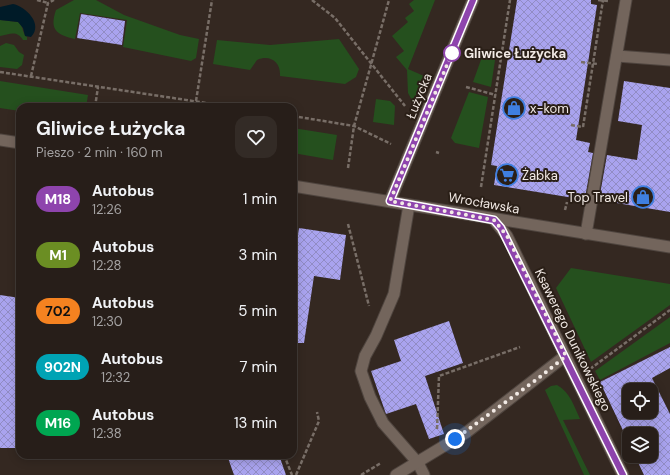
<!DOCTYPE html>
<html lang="pl">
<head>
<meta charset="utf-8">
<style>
  body { margin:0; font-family:"DM Sans",sans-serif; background:#332b26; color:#f1f3f6; height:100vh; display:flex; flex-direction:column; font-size:15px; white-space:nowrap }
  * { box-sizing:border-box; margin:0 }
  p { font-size:13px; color:#a4a2a2 }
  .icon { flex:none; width:22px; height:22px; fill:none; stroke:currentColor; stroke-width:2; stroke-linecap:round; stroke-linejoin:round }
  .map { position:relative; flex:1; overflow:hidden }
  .panel { position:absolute; left:16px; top:103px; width:281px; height:356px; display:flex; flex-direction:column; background:#271e19; border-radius:12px; box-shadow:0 2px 10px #0003,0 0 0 1px #433c38 }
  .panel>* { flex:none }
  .badge { padding:0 8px; border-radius:13px; font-size:14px; line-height:26px }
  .tools { position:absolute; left:622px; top:383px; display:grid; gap:8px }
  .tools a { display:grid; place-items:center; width:36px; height:36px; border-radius:8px; background:#271e19; box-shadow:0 2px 10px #0003,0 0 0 1px #433c38; font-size:20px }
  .you { position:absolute; width:20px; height:20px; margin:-10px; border:3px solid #fff; border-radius:50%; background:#1a73e8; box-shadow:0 0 0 6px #1a73e833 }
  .map>.badge { position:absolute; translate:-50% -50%; box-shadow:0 0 0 2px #fff }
  .round { display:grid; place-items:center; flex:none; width:42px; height:42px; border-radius:12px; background:#332b26 }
  .overview { display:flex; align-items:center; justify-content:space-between; height:68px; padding:0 20px }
  h1 { font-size:19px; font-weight:700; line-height:30px }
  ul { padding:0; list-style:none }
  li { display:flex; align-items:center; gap:12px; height:56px; padding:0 20px }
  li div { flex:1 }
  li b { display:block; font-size:15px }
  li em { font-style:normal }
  li .badge { min-width:44px; font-weight:700; text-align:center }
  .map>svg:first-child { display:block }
  .green { fill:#25501e }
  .water { fill:#001b28 }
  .building { fill:url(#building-cross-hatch); fill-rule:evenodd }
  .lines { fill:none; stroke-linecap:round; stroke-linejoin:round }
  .service-casing { stroke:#4f453f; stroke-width:13 }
  .tertiary-casing { stroke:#4f453f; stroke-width:13 }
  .secondary-casing { stroke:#4f453f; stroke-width:13 }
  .path { stroke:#786e67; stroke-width:2.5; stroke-dasharray:4 2; stroke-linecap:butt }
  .service { stroke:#73655c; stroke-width:11 }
  .tertiary { stroke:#73655c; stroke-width:11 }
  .secondary { stroke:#73655c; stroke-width:11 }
  .line-casing { stroke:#fff; stroke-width:9 }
  .line { stroke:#8e44ad; stroke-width:6 }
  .walk { stroke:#f2eae5; stroke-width:4; stroke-dasharray:0 7.2 }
  .stop-dot { fill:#fff; stroke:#8e44ad; stroke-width:2 }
  .labels { text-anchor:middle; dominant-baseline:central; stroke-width:4; stroke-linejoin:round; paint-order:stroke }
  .stop-label { font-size:13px; font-weight:bold; fill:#f2eae5; stroke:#2a1f17; text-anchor:start }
  .street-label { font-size:13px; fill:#f2eae5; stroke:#2a1f17 }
  .poi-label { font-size:13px; fill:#f2eae5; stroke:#2a1f17; text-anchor:start }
</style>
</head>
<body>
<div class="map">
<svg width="670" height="475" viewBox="0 0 670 475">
  <defs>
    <pattern id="building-cross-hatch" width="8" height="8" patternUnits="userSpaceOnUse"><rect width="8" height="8" fill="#a9a3ee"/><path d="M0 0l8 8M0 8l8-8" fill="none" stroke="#918cc4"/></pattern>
  </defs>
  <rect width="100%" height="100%" fill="#342821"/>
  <!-- green -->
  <g class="green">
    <path d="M74 0H96L124 15 180 35 199 39 196 58 191 61 123 47 127 20 80 13 75 39C57 35 49 30 56 10Z"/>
    <polygon points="414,0 435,0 408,69 424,76 413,102 408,93 407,70 396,57 404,51 392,36 408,22 405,18 414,11 409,4"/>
    <path d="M0 20 18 22C24 26 22 34 27 37V40H23C17 30 10 34 0 36Z"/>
    <path d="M339 39 359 69 356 77 345 84 280 76C281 62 270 54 257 60L250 70 213 64 217 40 270 45Z"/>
    <polygon points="6,43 14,45 19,52 24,55 22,65 17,69 0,67 0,46"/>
    <polygon points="482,57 495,60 491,87 473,82"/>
    <polygon points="0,81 88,95 86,107 20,107 20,111 0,108"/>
    <polygon points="469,92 488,97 479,148 455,143 451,138"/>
    <polygon points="376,99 390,101 395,106 394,125 373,122"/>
    <polygon points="293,128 337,135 333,160 293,153"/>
    <polygon points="571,268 670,284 670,305 591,362 556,288"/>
    <polygon points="670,317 670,343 600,380 595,371"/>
    <path d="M557 385C570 392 574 406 580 419L563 420 590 475H584L545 390 551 386Z"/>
  </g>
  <!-- water -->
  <path class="water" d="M13 4C25 6 44 24 31 37L25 36 23 28 18 22 0 20V7Z"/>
  <!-- building -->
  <g class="building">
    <polygon points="517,0 591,0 591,4 597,5 576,140 590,143 588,152 593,153 585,198 580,197 580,199 494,185 497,166 491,165"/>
    <polygon points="81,14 125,21 122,45 77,38"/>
    <polygon points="624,81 670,88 670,212 599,200 607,155 637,160 642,125 618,121"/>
    <polygon points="299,228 346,235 340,280 314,276 304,343 293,343 293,268"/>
    <polygon points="0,295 20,298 20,448 0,448"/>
    <polygon points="449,321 463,363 425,376 444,434 429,439 416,404 386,414 371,371 401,361 394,340"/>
    <path d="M670 347V368L652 378 670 414V475H644L635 456H651V434H629V443L600 382ZM629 390H651V412H629Z"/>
    <polygon points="227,455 279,455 286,475 234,475"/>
  </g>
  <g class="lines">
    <!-- service casing -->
    <g class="service-casing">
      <g id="service">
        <polyline points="617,56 670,60"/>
        <polyline points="409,205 394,294 376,336 365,356 361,371 370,397 383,423 418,463 424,475"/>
        <polyline points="586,234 626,0"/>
        <polyline points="396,475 467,432 565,356"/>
      </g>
    </g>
    <!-- tertiary casing -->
    <g class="tertiary-casing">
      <g id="tertiary">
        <polyline points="390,201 473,0"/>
        <polyline points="494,220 507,236 623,475"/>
      </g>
    </g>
    <!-- secondary casing -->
    <g class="secondary-casing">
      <g id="secondary">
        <polyline points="0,140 20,143"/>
        <polyline points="293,186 670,247"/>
      </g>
    </g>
    <!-- path -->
    <g class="path">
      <polyline points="37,0 48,3"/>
      <polyline points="312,0 335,18 405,106"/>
      <polyline points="598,0 608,1"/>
      <polyline points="480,53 502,57"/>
      <polyline points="581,62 598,64"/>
      <polyline points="0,72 233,107"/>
      <polyline points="31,76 48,3 54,0"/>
      <polyline points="466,87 496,95"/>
      <polyline points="196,101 212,0"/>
      <polyline points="95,107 98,87"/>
      <polyline points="293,116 354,126 391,144"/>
      <polyline points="571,125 583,127"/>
      <polyline points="583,127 603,0"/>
      <polyline points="436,152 439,153"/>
      <polyline points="348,168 354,126 389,0"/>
      <polyline points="481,187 510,0"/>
      <polyline points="565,210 567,202"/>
      <polyline points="348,224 369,306"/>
      <polyline points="590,369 670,310"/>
      <polyline points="437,429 439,376 520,347"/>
      <polyline points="284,455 292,475"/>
      <polyline points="296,475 319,421 317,412"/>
      <polyline points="361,475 381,463"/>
    </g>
    <!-- service -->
    <use href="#service" class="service"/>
    <!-- tertiary -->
    <use href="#tertiary" class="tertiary"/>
    <!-- secondary -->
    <use href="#secondary" class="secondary"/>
  </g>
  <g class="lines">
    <!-- line casing -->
    <g class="line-casing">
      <polyline id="line" points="473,0 390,201 494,220 501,228 623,475"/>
    </g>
    <!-- line -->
    <use href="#line" class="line"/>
    <!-- walk -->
    <polyline class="walk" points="452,53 390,201 494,220 507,236 566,356 536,380 455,439"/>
  </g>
  <!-- icons -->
  <defs>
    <g id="shop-ring" transform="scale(1.15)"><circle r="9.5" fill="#2a1f17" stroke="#3f7fe0" stroke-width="1.5"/><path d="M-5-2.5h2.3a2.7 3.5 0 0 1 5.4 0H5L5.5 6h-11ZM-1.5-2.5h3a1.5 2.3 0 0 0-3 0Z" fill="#3f7fe0"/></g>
    <g id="supermarket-ring" transform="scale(1.15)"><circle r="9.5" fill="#2a1f17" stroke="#3f7fe0" stroke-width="1.5"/><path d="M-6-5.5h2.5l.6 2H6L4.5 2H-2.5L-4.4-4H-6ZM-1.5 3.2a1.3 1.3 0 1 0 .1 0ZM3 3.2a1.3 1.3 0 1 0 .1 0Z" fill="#3f7fe0"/></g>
  </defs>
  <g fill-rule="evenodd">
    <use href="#shop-ring" x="514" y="108"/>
    <use href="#supermarket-ring" x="507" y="175"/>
    <use href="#shop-ring" x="643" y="197"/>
  </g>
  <!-- markers -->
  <circle class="stop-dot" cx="452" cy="53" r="8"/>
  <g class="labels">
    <!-- stop labels -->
    <g class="stop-label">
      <text x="464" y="53">Gliwice Łużycka</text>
    </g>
    <!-- street labels -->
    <g class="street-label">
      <text transform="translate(419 96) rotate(-68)">Łużycka</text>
      <text transform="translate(484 203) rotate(10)">Wrocławska</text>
      <text transform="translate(573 340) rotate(64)">Ksawerego Dunikowskiego</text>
    </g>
    <!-- poi labels -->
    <g class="poi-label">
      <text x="530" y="108">x-kom</text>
      <text x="522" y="175">Żabka</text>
      <text x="628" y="197" text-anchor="end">Top Travel</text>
    </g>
  </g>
</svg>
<div class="tools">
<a><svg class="icon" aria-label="locate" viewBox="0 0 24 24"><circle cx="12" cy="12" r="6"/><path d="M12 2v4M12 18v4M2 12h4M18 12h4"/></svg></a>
<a><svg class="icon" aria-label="layers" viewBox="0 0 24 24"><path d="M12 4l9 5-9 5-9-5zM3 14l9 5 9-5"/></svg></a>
</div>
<div class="you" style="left:455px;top:439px"></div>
<section class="panel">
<div class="overview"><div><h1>Gliwice Łużycka</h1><p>Pieszo · 2 min · 160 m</p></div><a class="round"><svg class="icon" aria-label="heart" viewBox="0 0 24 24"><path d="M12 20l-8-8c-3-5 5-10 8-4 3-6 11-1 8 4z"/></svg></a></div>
<ul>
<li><span class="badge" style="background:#8e44ad;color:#fff">M18</span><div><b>Autobus</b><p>12:26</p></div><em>1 min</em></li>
<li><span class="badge" style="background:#6b8e23;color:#fff">M1</span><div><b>Autobus</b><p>12:28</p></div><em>3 min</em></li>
<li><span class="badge" style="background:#f58220;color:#111">702</span><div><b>Autobus</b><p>12:30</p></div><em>5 min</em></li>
<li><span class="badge" style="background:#00a3b4;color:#fff">902N</span><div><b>Autobus</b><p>12:32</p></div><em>7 min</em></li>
<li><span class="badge" style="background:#00a651;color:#fff">M16</span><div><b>Autobus</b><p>12:38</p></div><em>13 min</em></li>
</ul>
</section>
</div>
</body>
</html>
